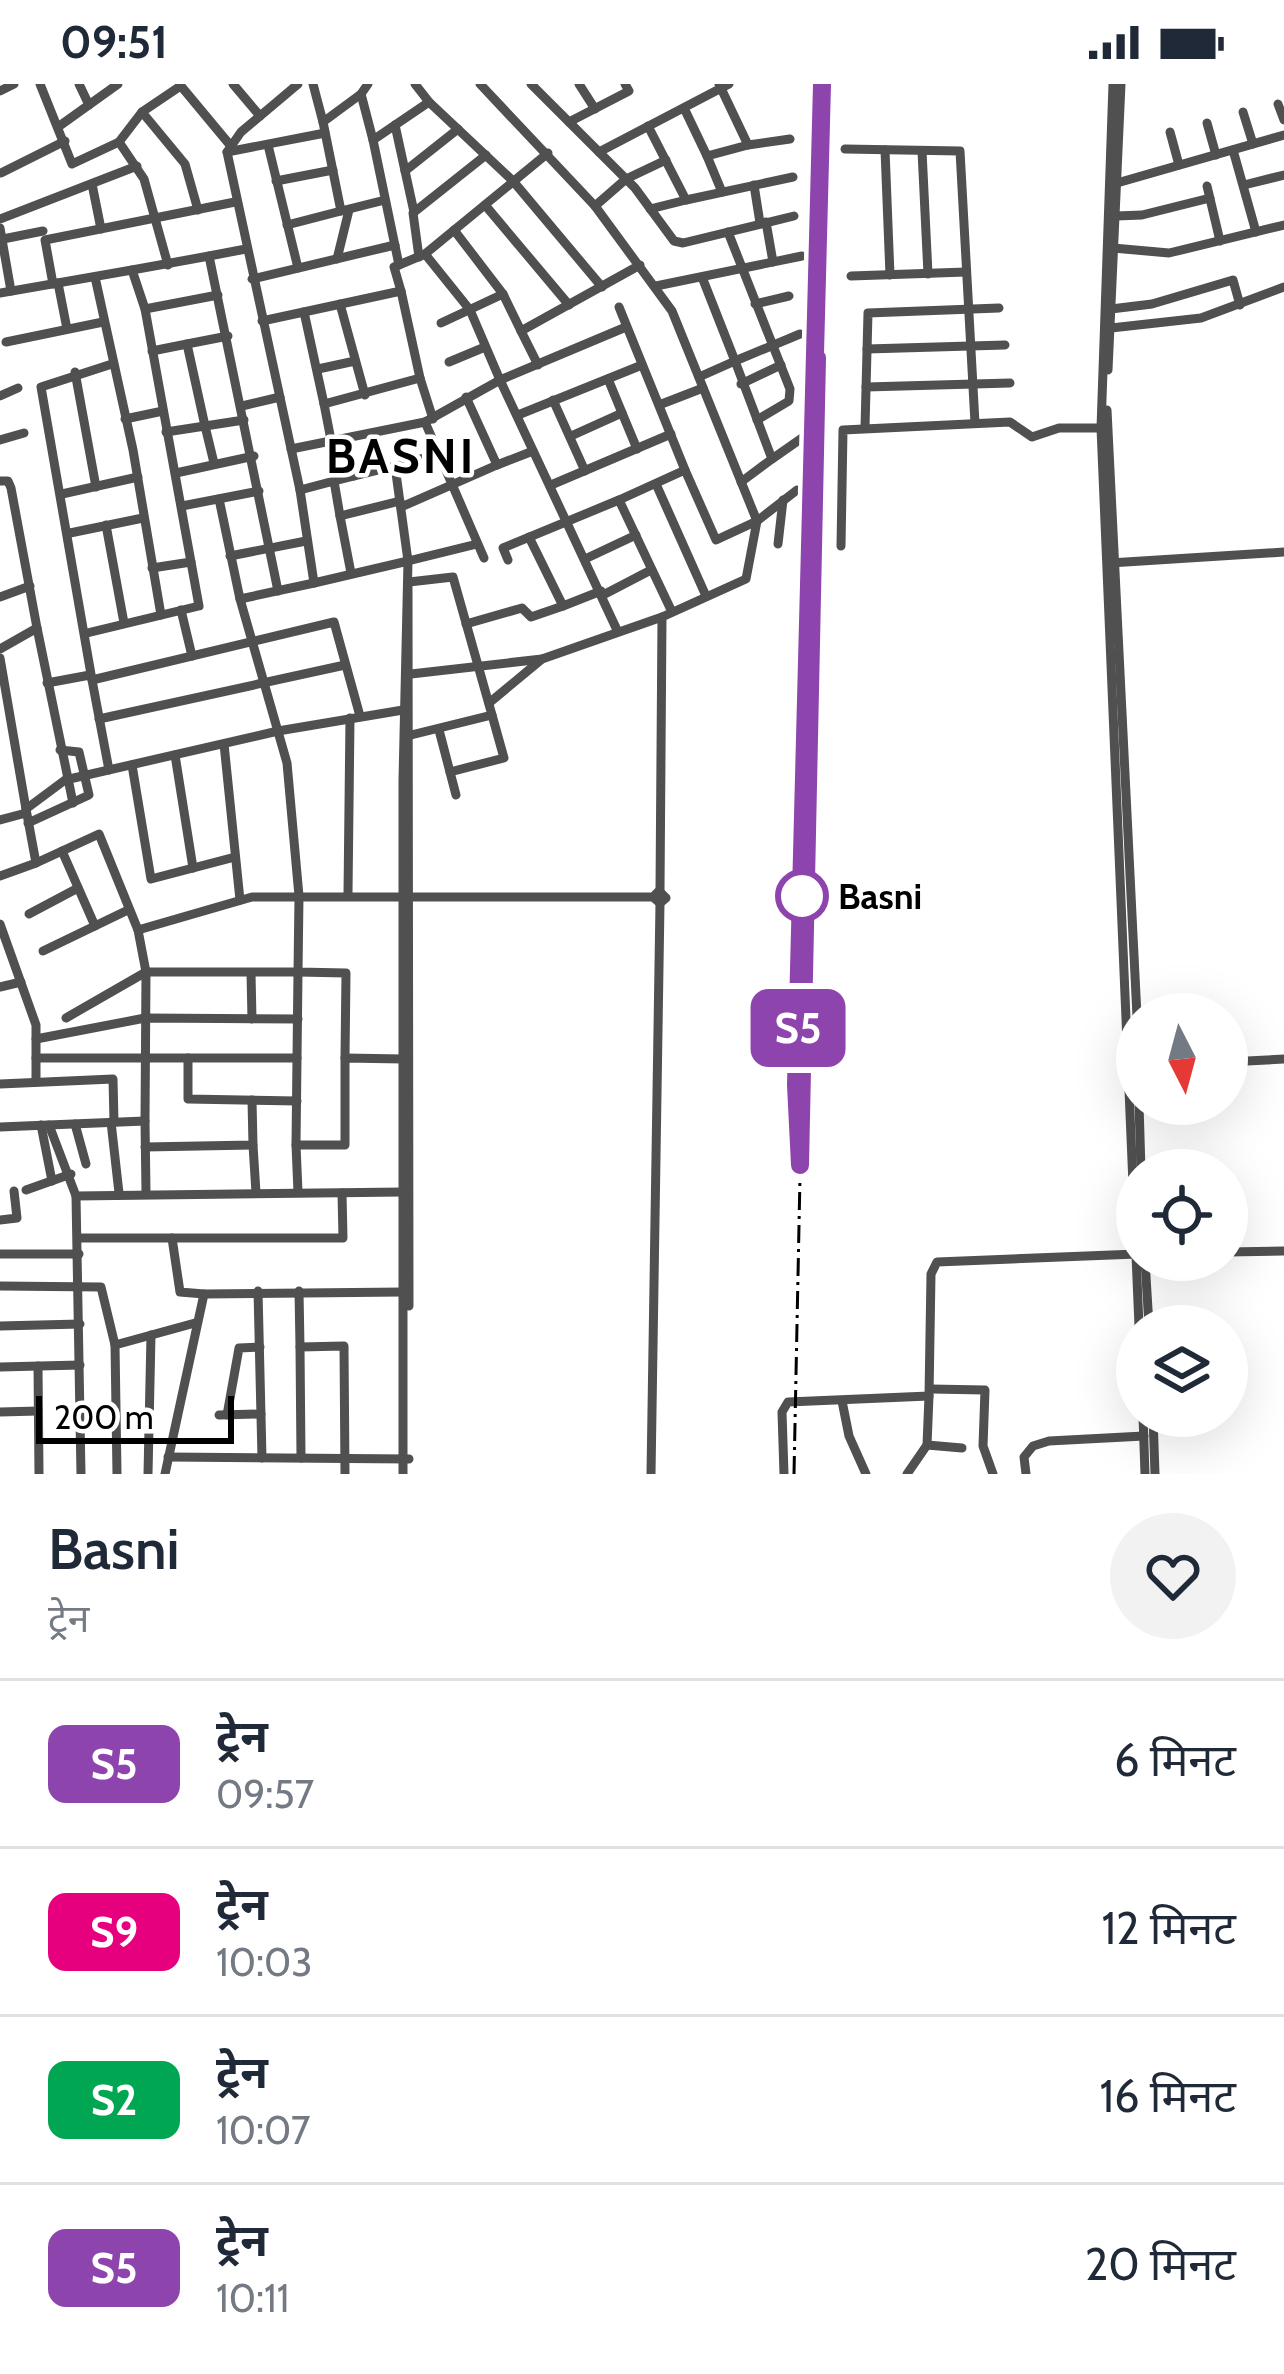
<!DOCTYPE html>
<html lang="hi">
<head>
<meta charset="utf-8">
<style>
  body { margin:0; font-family:Cabin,"Noto Sans Devanagari",sans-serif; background:#f2f2f3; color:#1f2937; height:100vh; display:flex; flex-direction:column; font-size:45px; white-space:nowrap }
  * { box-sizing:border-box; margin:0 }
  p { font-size:39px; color:#747a83 }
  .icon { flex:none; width:66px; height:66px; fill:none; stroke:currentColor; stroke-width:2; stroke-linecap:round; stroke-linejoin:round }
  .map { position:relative; height:1390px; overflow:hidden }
  .drawer { display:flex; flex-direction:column; background:#fff; flex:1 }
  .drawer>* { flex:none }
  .badge { padding:0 24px; border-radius:18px; font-size:42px; line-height:78px }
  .needle { width:78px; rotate:174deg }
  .fabs { position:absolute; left:1116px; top:909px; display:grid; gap:24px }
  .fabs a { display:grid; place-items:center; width:132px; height:132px; border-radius:50%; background:#fff; box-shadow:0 12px 48px #0002; font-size:60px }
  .scale { position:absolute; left:36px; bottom:30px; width:198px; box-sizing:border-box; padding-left:12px; border:6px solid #000; border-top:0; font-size:33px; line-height:42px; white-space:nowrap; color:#000; -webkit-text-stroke:9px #fff; paint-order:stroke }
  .map>.badge { position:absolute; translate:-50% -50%; box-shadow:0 0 0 6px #fff }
  .round { display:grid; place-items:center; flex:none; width:126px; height:126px; border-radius:63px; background:#f2f2f3 }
  .summary { display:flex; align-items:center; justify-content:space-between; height:204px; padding:0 48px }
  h1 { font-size:57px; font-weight:600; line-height:90px }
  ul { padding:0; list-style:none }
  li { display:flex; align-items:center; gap:36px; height:168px; padding:0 48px; border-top:3px solid #e0e1e3 }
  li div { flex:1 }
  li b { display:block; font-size:45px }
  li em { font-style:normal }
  li .badge { min-width:132px; font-weight:700; text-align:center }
  .status { display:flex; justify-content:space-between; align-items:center; height:84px; padding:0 60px; background:#fff; direction:ltr }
  .status svg { height:33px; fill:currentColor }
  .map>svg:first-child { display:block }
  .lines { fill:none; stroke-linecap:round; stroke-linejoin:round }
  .minor { stroke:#505050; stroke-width:9 }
  .rail { stroke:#000; stroke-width:3; stroke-dasharray:18 6 3 6; stroke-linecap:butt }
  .line-casing { stroke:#fff; stroke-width:27 }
  .line { stroke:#8e44ad; stroke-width:18 }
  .stop-dot { fill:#fff; stroke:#8e44ad; stroke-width:6 }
  .labels { text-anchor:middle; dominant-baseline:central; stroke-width:9; stroke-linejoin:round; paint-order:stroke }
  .stop-label { font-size:36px; font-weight:bold; fill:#000; stroke:#fff; text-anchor:start }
  .district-label { font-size:48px; font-weight:bold; letter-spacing:3px; fill:#000; stroke:#fff }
</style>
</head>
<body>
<div class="status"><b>09:51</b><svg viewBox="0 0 49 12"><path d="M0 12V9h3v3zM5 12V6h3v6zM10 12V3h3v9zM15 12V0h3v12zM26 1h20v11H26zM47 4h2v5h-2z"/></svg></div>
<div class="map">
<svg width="1284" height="1390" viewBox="0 0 1284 1390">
  <rect width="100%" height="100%" fill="#fff"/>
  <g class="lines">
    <!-- minor -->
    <g class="minor">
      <polyline points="40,0 72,80 119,58"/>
      <polyline points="79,0 89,21"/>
      <polyline points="233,0 260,32"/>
      <polyline points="298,0 241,48 227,68 300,406 314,499 408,477 403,696 403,1390"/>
      <polyline points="313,0 323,38 361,10"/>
      <polyline points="368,0 361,10 373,56"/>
      <polyline points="415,0 429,18"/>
      <polyline points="480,0 595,122 672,227 757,437 746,495 662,533 660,807"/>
      <polyline points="531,0 635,104 674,157 683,159 794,132"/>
      <polyline points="579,0 595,25"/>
      <polyline points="719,0 748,61 790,55"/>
      <polyline points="1113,0 1101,344 1139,1242"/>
      <polyline points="181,2 230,61"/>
      <polyline points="179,3 142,28 185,80 198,126"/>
      <polyline points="0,7 14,0"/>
      <polyline points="1278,20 1284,36"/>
      <polyline points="684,24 707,72 748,61"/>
      <polyline points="142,28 119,58 144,95 168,181"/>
      <polyline points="1243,28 1253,60"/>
      <polyline points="323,38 341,127 385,116"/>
      <polyline points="569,38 629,7 625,0"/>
      <polyline points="1207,39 1216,71"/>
      <polyline points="395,41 414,128"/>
      <polyline points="648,42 686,116 650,125"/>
      <polyline points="58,43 118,0"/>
      <polyline points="1170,48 1179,81"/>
      <polyline points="268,61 298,184"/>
      <polyline points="845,65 960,67 975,339"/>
      <polyline points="885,66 890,191"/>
      <polyline points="1233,66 1256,148"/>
      <polyline points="922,67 928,190"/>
      <polyline points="227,68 325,49"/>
      <polyline points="599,68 729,0"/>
      <polyline points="707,72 722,108"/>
      <polyline points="405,87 458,45"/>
      <polyline points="1,89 65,57"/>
      <polyline points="276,97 333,86"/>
      <polyline points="1117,99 1284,51"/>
      <polyline points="92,100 101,145"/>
      <polyline points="754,101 760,139"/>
      <polyline points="1244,101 1284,91"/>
      <polyline points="1207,102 1220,157"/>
      <polyline points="686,116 793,93"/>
      <polyline points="485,121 569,221"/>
      <polyline points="595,122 626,95 666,76"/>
      <polyline points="1116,132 1142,131 1210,114"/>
      <polyline points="0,135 137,82"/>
      <polyline points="766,138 773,178"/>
      <polyline points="287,141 341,127"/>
      <polyline points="0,144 11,207"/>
      <polyline points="454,146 503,210 521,247"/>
      <polyline points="728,148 790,305 789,317 757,336"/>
      <polyline points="3,155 43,147"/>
      <polyline points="1113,164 1169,169 1284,141"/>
      <polyline points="246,165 209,172 278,507"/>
      <polyline points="425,170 470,226 500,296 626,243"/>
      <polyline points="419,173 413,129 486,71"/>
      <polyline points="337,175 349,126"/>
      <polyline points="399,181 373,56 429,18 513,97 602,203"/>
      <polyline points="132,186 209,172"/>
      <polyline points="851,192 966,188"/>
      <polyline points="95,193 133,366 161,531"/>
      <polyline points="252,195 395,161"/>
      <polyline points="58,199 67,245"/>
      <polyline points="53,200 45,156 235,118"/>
      <polyline points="656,202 802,172"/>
      <polyline points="401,207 394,183 425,170 548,69"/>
      <polyline points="0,209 132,186 145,225 199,522 87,549"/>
      <polyline points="340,220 365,311"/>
      <polyline points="755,220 789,212"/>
      <polyline points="619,223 685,386"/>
      <polyline points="145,225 218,211"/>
      <polyline points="1111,225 1152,220 1233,196 1240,221"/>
      <polyline points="304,228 324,320"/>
      <polyline points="262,237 401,207 420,294 324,320 331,356"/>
      <polyline points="441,239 503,210"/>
      <polyline points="1111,244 1201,234 1284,203"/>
      <polyline points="228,252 187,260 205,342 244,336"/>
      <polyline points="6,258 103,238"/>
      <polyline points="867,265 1005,261"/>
      <polyline points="152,267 187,260"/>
      <polyline points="449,278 485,263"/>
      <polyline points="538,281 521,247 640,181"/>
      <polyline points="318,285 355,277"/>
      <polyline points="1108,286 1121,0"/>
      <polyline points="75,288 96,403"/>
      <polyline points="699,293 735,277 702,193"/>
      <polyline points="420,294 433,335"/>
      <polyline points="608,295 637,365"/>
      <polyline points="741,300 781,281"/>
      <polyline points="866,303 1010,299"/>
      <polyline points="0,312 18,304"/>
      <polyline points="466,313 497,381 533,367"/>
      <polyline points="553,316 585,387"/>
      <polyline points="659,321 703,304"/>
      <polyline points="242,322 280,313"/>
      <polyline points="1107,326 1137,932"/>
      <polyline points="518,331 642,281"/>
      <polyline points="125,335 163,327"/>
      <polyline points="425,338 484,474"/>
      <polyline points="865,343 868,229 999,224"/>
      <polyline points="166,348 205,342 214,379"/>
      <polyline points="571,352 622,329"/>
      <polyline points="0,356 24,349"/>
      <polyline points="345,356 354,392"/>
      <polyline points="291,365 425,338 500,296 617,546"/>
      <polyline points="438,370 395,382 408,477 477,460"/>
      <polyline points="772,375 802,354"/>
      <polyline points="176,389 254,372"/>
      <polyline points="0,397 8,397 11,404 37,544"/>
      <polyline points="334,397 395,382"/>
      <polyline points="741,398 772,375 735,277 800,250"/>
      <polyline points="656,400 706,512"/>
      <polyline points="551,401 671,350"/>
      <polyline points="300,406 334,397 340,432"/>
      <polyline points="62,410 138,393"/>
      <polyline points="219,415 240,515"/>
      <polyline points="182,422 259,407"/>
      <polyline points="401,423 497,381"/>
      <polyline points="106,441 124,539"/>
      <polyline points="70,449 143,434"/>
      <polyline points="778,460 783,416"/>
      <polyline points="841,462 843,346 1010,338 1032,353 1059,344 1102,344"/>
      <polyline points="230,472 306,457"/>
      <polyline points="585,475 636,451"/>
      <polyline points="508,476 503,464 619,416"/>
      <polyline points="1110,479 1284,468"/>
      <polyline points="152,484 191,478"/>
      <polyline points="351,489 340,432 400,417"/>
      <polyline points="409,498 453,493 492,631 411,651"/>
      <polyline points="314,499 240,515 287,679 299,812 298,888 346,889 345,974"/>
      <polyline points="408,502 409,1222"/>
      <polyline points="603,511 651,486"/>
      <polyline points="0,513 30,502"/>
      <polyline points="563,522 601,507"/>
      <polyline points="181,526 192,572"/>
      <polyline points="672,528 619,416 685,386 716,456 757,437 797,406"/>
      <polyline points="466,540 522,524 531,533 563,522 529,453"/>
      <polyline points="0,565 37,544 73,719"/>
      <polyline points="0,574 26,725"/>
      <polyline points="411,590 542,575"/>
      <polyline points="92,596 41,303 112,280"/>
      <polyline points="47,599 90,591"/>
      <polyline points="489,619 542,575 662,533"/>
      <polyline points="99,635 345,581"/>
      <polyline points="439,646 456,711"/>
      <polyline points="224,660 240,816"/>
      <polyline points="175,671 193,784"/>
      <polyline points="132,681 151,795 235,773"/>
      <polyline points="109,686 92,596 334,538 360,632"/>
      <polyline points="450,688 504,674 492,631"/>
      <polyline points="0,736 26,729"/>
      <polyline points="28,739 89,711 79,668 60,666"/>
      <polyline points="62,767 95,842"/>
      <polyline points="36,779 99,750 138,846 146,888 145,1037"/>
      <polyline points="0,792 36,779 26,725 65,696 278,647 403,626"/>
      <polyline points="348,810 350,634"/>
      <polyline points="29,830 78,804"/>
      <polyline points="0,840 36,941 36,998"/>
      <polyline points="138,846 252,813 653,813 660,819 666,814 659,807 653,813"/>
      <polyline points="43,867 128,826"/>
      <polyline points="251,889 252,935"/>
      <polyline points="0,903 21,898"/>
      <polyline points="66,934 146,888 298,888 296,1061"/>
      <polyline points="36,955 145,934 298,935"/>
      <polyline points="36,974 297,974"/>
      <polyline points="188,974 188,1015 297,1017"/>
      <polyline points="1227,978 1284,975"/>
      <polyline points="0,1000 113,995 114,1038"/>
      <polyline points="1139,1020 1141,1086"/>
      <polyline points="111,1038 119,1109"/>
      <polyline points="75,1040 86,1080"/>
      <polyline points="41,1041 52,1097"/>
      <polyline points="49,1041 76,1112"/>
      <polyline points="0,1043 145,1037 146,1109"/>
      <polyline points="253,1061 256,1109"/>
      <polyline points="145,1063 253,1061 252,1016"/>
      <polyline points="26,1106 71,1090"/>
      <polyline points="298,1108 296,1061 345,1061 345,974 403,975"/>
      <polyline points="0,1136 17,1134 14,1107"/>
      <polyline points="79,1154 343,1154 342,1109"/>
      <polyline points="172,1154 180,1208 204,1210"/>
      <polyline points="1227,1168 1284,1167"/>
      <polyline points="0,1170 79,1170"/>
      <polyline points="1145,1176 1149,1242"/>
      <polyline points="0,1202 101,1203 115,1261 195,1239"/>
      <polyline points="258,1207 262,1374"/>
      <polyline points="299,1207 300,1263 344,1262 345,1390"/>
      <polyline points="0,1242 80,1240"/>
      <polyline points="115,1261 117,1390"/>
      <polyline points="300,1263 301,1374"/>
      <polyline points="38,1282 39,1390"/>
      <polyline points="0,1283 80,1281"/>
      <polyline points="931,1305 985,1306 983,1362 993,1390"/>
      <polyline points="842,1317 849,1352 866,1390"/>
      <polyline points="0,1328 38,1327"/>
      <polyline points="219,1331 261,1330"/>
      <polyline points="227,1331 239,1264 260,1263"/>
      <polyline points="1143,1332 1145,1390"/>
      <polyline points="1153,1332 1155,1390"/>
      <polyline points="927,1361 962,1364"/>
      <polyline points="168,1373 409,1375"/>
      <polyline points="81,1390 76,1112 403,1108"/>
      <polyline points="148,1390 151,1251"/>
      <polyline points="165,1390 204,1210 403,1208"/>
      <polyline points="651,1390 660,819"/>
      <polyline points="784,1390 782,1328 788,1318 929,1312 931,1190 937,1178 1137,1170"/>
      <polyline points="907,1390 927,1361 929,1312"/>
      <polyline points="1026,1390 1024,1373 1033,1362 1049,1357 1144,1352"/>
    </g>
    <!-- rail -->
    <polyline class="rail" points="794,1390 822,0"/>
  </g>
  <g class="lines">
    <!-- line casing -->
    <g class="line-casing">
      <polyline id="line" points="817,274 800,1081 796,1001 822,0"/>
    </g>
    <!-- line -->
    <use href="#line" class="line"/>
  </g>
  <!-- markers -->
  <circle class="stop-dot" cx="802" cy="812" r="24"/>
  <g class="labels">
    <!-- stop labels -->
    <g class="stop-label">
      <text x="838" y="812">Basni</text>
    </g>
    <!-- district labels -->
    <g class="district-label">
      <text x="401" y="372">BASNI</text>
    </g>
  </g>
</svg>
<div class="fabs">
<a><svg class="needle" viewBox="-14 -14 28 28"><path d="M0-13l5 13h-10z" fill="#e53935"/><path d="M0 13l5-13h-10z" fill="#747a83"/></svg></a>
<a><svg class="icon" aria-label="locate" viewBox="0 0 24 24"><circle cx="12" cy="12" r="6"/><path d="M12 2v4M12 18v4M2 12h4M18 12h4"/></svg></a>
<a><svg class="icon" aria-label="layers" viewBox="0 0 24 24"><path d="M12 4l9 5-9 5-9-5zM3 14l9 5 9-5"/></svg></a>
</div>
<div class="scale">200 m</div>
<b class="badge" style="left:798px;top:944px;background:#8e44ad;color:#fff">S5</b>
</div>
<section class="drawer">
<div class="summary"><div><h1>Basni</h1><p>ट्रेन</p></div><a class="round"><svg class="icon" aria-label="heart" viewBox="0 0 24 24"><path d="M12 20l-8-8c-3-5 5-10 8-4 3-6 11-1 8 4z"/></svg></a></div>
<ul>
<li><span class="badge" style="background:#8e44ad;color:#fff">S5</span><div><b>ट्रेन</b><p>09:57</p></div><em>6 मिनट</em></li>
<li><span class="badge" style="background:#e6007e;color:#fff">S9</span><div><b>ट्रेन</b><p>10:03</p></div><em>12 मिनट</em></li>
<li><span class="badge" style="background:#00a651;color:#fff">S2</span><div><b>ट्रेन</b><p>10:07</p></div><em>16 मिनट</em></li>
<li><span class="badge" style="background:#8e44ad;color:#fff">S5</span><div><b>ट्रेन</b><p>10:11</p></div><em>20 मिनट</em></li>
</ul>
</section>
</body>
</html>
